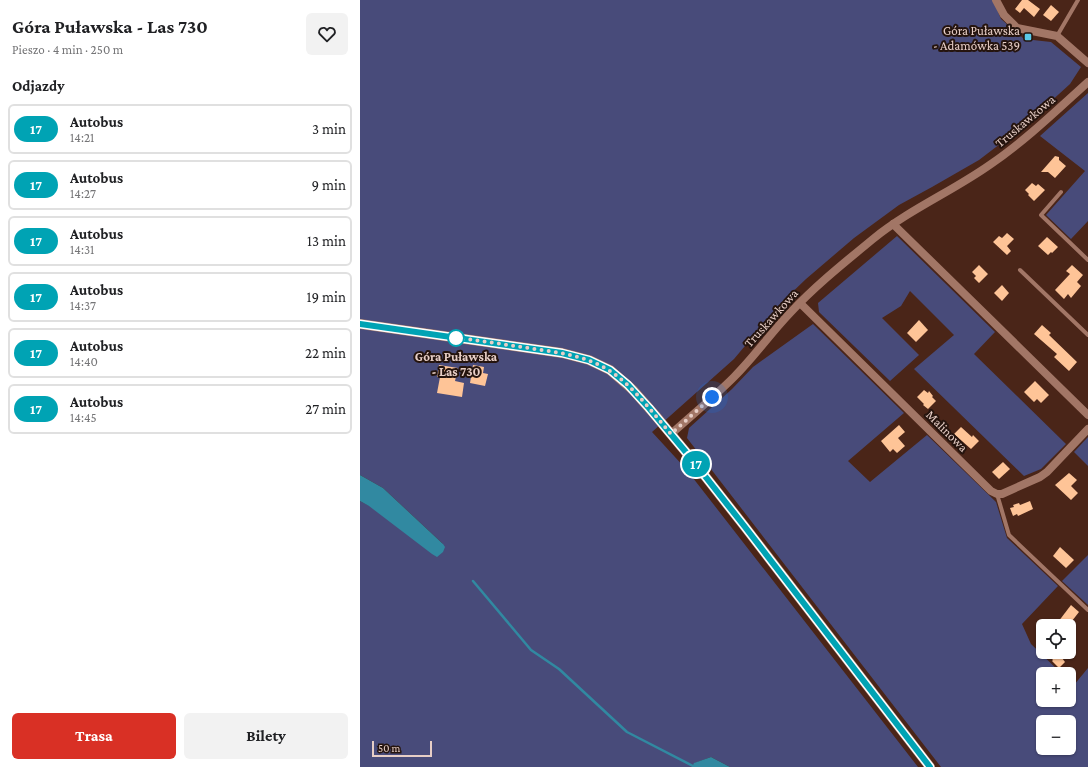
<!DOCTYPE html>
<html lang="pl">
<head>
<meta charset="utf-8">
<style>
  body { margin:0; font-family:"Crimson Pro",serif; background:#f2f2f2; color:#202124; height:100vh; display:flex; flex-direction:column; font-size:15px; white-space:nowrap }
  * { box-sizing:border-box; margin:0 }
  p { font-size:13px; color:#757577 }
  .icon { flex:none; width:22px; height:22px; fill:none; stroke:currentColor; stroke-width:2; stroke-linecap:round; stroke-linejoin:round }
  .map { position:relative; flex:1; overflow:hidden }
  .sheet { display:flex; flex-direction:column; background:#fff; width:360px }
  .sheet>* { flex:none }
  .badge { padding:0 8px; border-radius:13px; font-size:14px; line-height:26px }
  .buttons { position:absolute; left:676px; top:619px; display:grid; gap:8px }
  .buttons a { display:grid; place-items:center; width:40px; height:40px; border-radius:6px; background:#fff; box-shadow:0 1px 3px #0004; font-size:20px }
  .scale { position:absolute; left:12px; bottom:10px; width:60px; box-sizing:border-box; padding-left:4px; border:2px solid #e7cec6; border-top:0; font-size:11px; line-height:14px; white-space:nowrap; color:#e7cec6; -webkit-text-stroke:3px #25140e; paint-order:stroke }
  .you { position:absolute; width:20px; height:20px; margin:-10px; border:3px solid #fff; border-radius:50%; background:#1a73e8; box-shadow:0 0 0 6px #1a73e833 }
  .map>.badge { position:absolute; translate:-50% -50%; box-shadow:0 0 0 2px #fff }
  h2 { padding:0 12px; font-size:15px; line-height:36px }
  .round { display:grid; place-items:center; flex:none; width:42px; height:42px; border-radius:6px; background:#f2f2f2 }
  .headline { display:flex; align-items:center; justify-content:space-between; height:68px; padding:0 12px }
  h1 { font-size:19px; font-weight:700; line-height:30px }
  .primary-button { display:flex; gap:8px; margin-top:auto; padding:8px 12px }
  .primary-button a { flex:1; height:46px; border-radius:6px; background:#d93025; color:#fff; font-size:16px; font-weight:700; line-height:46px; text-align:center }
  .primary-button a+a { background:#f2f2f2; color:#202124 }
  ul { padding:0; list-style:none }
  li { display:flex; align-items:center; gap:12px; height:50px; margin:0 8px 6px; padding:0 4px; border:2px solid #e0e0e0; border-radius:6px }
  li div { flex:1 }
  li b { display:block; font-size:15px }
  li em { font-style:normal }
  li .badge { min-width:44px; font-weight:700; text-align:center }
  main { display:flex; flex:1; min-height:0 }
  .map>svg:first-child { display:block }
  .green { fill:#484b7a; fill-rule:evenodd }
  .water { fill:#3189a1 }
  .lines { fill:none; stroke-linecap:round; stroke-linejoin:round }
  .stream { stroke:#3189a1; stroke-width:2.5 }
  .building { fill:#fec497 }
  .lane { stroke:#a27666; stroke-width:4 }
  .street { stroke:#a27666; stroke-width:8 }
  .secondary { stroke:#a27666; stroke-width:10 }
  .line-casing { stroke:#fff; stroke-width:9 }
  .line { stroke:#00a3b4; stroke-width:6 }
  .walk { stroke:#e7cec6; stroke-width:4; stroke-dasharray:0 7.2 }
  .poi-dot { fill:#5bc8e7; stroke:#25140e; stroke-width:1.5 }
  .stop-dot { fill:#fff; stroke:#00a3b4; stroke-width:2 }
  .labels { text-anchor:middle; dominant-baseline:central; stroke-width:4; stroke-linejoin:round; paint-order:stroke }
  .poi-label { font-size:13px; fill:#e7cec6; stroke:#25140e; text-anchor:end }
  .street-label { font-size:13px; fill:#e7cec6; stroke:#25140e }
  .stop-label { font-size:13px; font-weight:bold; fill:#e7cec6; stroke:#25140e }
</style>
</head>
<body>
<main>
<section class="sheet">
<div class="headline"><div><h1>Góra Puławska - Las 730</h1><p>Pieszo · 4 min · 250 m</p></div><a class="round"><svg class="icon" aria-label="heart" viewBox="0 0 24 24"><path d="M12 20l-8-8c-3-5 5-10 8-4 3-6 11-1 8 4z"/></svg></a></div>
<h2>Odjazdy</h2>
<ul>
<li><span class="badge" style="background:#00a3b4;color:#fff">17</span><div><b>Autobus</b><p>14:21</p></div><em>3 min</em></li>
<li><span class="badge" style="background:#00a3b4;color:#fff">17</span><div><b>Autobus</b><p>14:27</p></div><em>9 min</em></li>
<li><span class="badge" style="background:#00a3b4;color:#fff">17</span><div><b>Autobus</b><p>14:31</p></div><em>13 min</em></li>
<li><span class="badge" style="background:#00a3b4;color:#fff">17</span><div><b>Autobus</b><p>14:37</p></div><em>19 min</em></li>
<li><span class="badge" style="background:#00a3b4;color:#fff">17</span><div><b>Autobus</b><p>14:40</p></div><em>22 min</em></li>
<li><span class="badge" style="background:#00a3b4;color:#fff">17</span><div><b>Autobus</b><p>14:45</p></div><em>27 min</em></li>
</ul>
<div class="primary-button"><a>Trasa</a><a>Bilety</a></div>
</section>
<div class="map">
<svg width="728" height="767" viewBox="0 0 728 767">
  <rect width="100%" height="100%" fill="#4a2518"/>
  <!-- green -->
  <g class="green">
    <polygon points="0,0 633,0 641,19 664,39 691,42 721,67 710,84 666,124 619,160 572,187 539,205 494,238 446,279 421,303 374,359 292,432 326,469 558,767 370,767 351,757 335,763 332,767 0,767 0,501 83,544 23,488 0,475"/>
    <polygon points="728,93 728,221 711,239 686,215 725,171 680,136"/>
    <polygon points="537,236 635,332 614,354 706,444 681,469 664,476 554,369 594,335 550,291 541,306 522,318 559,355 530,381 459,312 458,303"/>
    <path d="M453 324 544 413 488 461 510 482 567 435 636 502 647 538 698 586 662 624 671 644 702 674H683V700H709V680L714 685 728 668V767H581L327 438 329 428 372 389 393 367ZM683 722H709V748H683Z"/>
    <polygon points="728,437 728,466 714,452"/>
    <polygon points="728,555 728,605 702,581"/>
  </g>
  <!-- water -->
  <g class="water">
    <polygon points="0,475 23,488 83,544 85,547 83,552 77,557 72,554 9,506 0,501"/>
    <polygon points="351,757 370,767 332,767 334,763"/>
  </g>
  <g class="lines">
    <!-- stream -->
    <polyline class="stream" points="113,581 171,650 199,669 267,732 333,766"/>
  </g>
  <!-- building -->
  <g class="building">
    <polygon points="662,0 668,0 680,9 674,17 664,8 660,13 655,9"/>
    <polygon points="691,5 699,12 691,21 683,15"/>
    <polygon points="695,156 699,157 699,160 706,166 695,178 688,172 681,172"/>
    <polygon points="672,183 676,186 678,184 685,190 674,201 668,195 669,194 665,190"/>
    <polygon points="647,233 654,239 647,246 651,251 647,255 633,242 639,236 642,238"/>
    <polygon points="687,237 698,247 692,253 691,252 688,255 678,246"/>
    <polygon points="619,265 628,274 619,283 614,278 616,276 612,272"/>
    <polygon points="712,265 723,275 717,282 721,286 711,298 708,294 704,299 695,290 710,274 706,271"/>
    <polygon points="642,285 649,293 642,301 634,293"/>
    <polygon points="559,320 568,330 556,342 547,333"/>
    <polygon points="682,325 691,333 689,335 717,362 709,371 694,357 697,354 674,334"/>
    <polygon points="79,365 98,368 95,381 104,383 102,397 77,393 80,377 77,377"/>
    <polygon points="113,365 124,367 123,373 128,374 125,386 110,383"/>
    <polygon points="675,381 689,395 681,403 677,399 674,402 664,392"/>
    <polygon points="564,390 568,393 569,391 573,396 572,397 576,401 568,409 563,405 564,404 557,397"/>
    <polygon points="539,425 545,432 538,438 545,446 537,453 533,449 530,452 521,441"/>
    <polygon points="601,427 612,437 613,435 619,441 611,449 594,434"/>
    <polygon points="643,462 650,469 639,479 632,472"/>
    <polygon points="709,473 717,480 711,486 718,493 711,500 695,485"/>
    <polygon points="670,501 673,509 658,516 657,514 653,516 650,508 654,507 653,505 659,503 660,505"/>
    <polygon points="700,547 714,560 706,568 693,556"/>
    <polygon points="711,605 719,612 708,626 695,626"/>
    <polygon points="686,652 698,652 703,657 702,658 705,662 699,668 692,661 693,660"/>
  </g>
  <g class="lines">
    <!-- lane -->
    <g class="lane">
      <polyline points="697,36 718,0"/>
      <polyline points="701,192 681,215 728,260"/>
      <polyline points="660,270 728,335"/>
      <polyline points="637,494 649,535 728,610"/>
    </g>
    <!-- street -->
    <g class="street">
      <polyline points="636,0 644,15 657,28 697,36 728,63"/>
      <polyline points="533,224 728,415"/>
      <polyline points="440,303 631,491 637,494 642,494 680,477 687,472 728,429"/>
      <path d="M311 434C332 415 354 397 374 377 394 357 410 334 430 313 455 286 485 262 513 239 550 209 593 191 631 164 666 140 697 110 728 82"/>
    </g>
    <!-- secondary -->
    <polyline class="secondary" points="0,324 202,353 229,360 250,370 273,390 295,415 330,457 385,527 570,767"/>
  </g>
  <g class="lines">
    <!-- line casing -->
    <g class="line-casing">
      <polyline id="line" points="0,324 202,353 229,360 250,370 268,385 289,408 330,457 385,527 570,767"/>
    </g>
    <!-- line -->
    <use href="#line" class="line"/>
    <!-- walk -->
    <path class="walk" d="M96 338C118 340 140 344 162 347 192 352 224 354 250 371 274 387 292 412 311 434L352 397"/>
  </g>
  <!-- markers -->
  <rect class="poi-dot" x="664" y="33" width="8" height="8" rx="2"/>
  <circle class="stop-dot" cx="96" cy="338" r="8"/>
  <g class="labels">
    <!-- poi labels -->
    <g class="poi-label">
      <text x="660" y="30">Góra Puławska<tspan x="660" dy="15">- Adamówka 539</tspan></text>
    </g>
    <!-- street labels -->
    <g class="street-label">
      <text transform="translate(665 121) rotate(-40)">Truskawkowa</text>
      <text transform="translate(411 318) rotate(-48)">Truskawkowa</text>
      <text transform="translate(587 431) rotate(45)">Malinowa</text>
    </g>
    <!-- stop labels -->
    <g class="stop-label">
      <text x="96" y="356">Góra Puławska<tspan x="96" dy="15">- Las 730</tspan></text>
    </g>
  </g>
</svg>
<div class="buttons">
<a><svg class="icon" aria-label="locate" viewBox="0 0 24 24"><circle cx="12" cy="12" r="6"/><path d="M12 2v4M12 18v4M2 12h4M18 12h4"/></svg></a>
<a>+</a>
<a>−</a>
</div>
<div class="scale">50 m</div>
<div class="you" style="left:352px;top:397px"></div>
<b class="badge" style="left:336px;top:464px;background:#00a3b4;color:#fff">17</b>
</div>
</main>
</body>
</html>
